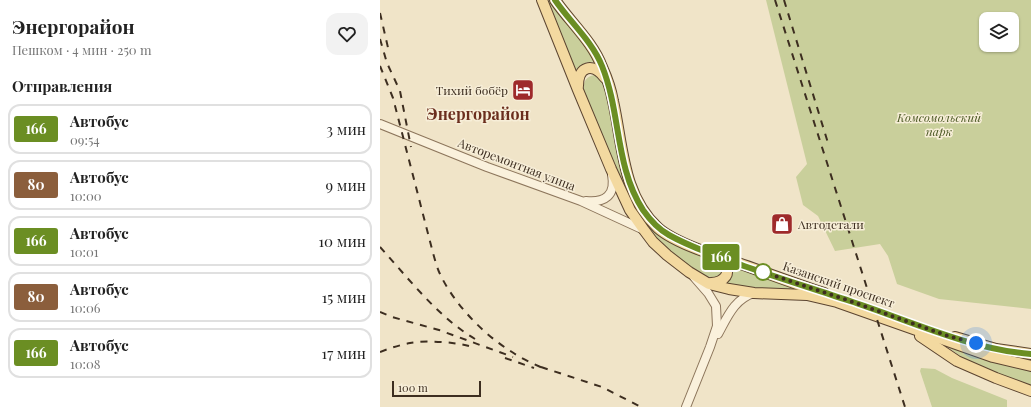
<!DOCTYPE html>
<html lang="ru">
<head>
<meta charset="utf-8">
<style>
  body { margin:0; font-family:"Playfair Display",serif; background:#f2f2f2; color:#222; height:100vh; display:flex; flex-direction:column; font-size:15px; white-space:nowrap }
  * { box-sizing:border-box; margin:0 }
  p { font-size:13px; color:#767676 }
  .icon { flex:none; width:22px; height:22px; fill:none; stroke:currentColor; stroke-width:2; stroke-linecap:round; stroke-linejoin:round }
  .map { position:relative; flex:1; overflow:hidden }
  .panel { display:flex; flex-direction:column; background:#fff; width:380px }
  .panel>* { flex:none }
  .badge { padding:0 8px; border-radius:3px; font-size:14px; line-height:26px }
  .controls { position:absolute; left:599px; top:12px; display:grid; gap:8px }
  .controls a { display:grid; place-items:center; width:40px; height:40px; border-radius:8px; background:#fff; box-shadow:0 1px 3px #0004; font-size:20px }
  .scale { position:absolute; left:12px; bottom:10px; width:89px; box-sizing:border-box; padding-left:4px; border:2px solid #3d2e20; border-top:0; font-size:11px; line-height:14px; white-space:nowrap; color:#3d2e20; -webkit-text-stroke:3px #f7eed8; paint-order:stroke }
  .you { position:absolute; width:20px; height:20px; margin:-10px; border:3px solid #fff; border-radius:50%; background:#1a73e8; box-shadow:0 0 0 6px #1a73e833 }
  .map>.badge { position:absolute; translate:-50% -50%; box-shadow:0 0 0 2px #fff }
  h2 { padding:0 12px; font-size:15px; line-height:36px }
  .round { display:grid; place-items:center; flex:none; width:42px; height:42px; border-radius:12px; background:#f2f2f2 }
  .overview { display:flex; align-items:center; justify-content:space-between; height:68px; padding:0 12px }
  h1 { font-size:19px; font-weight:700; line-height:30px }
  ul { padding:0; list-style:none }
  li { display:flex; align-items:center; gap:12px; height:50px; margin:0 8px 6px; padding:0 4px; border:2px solid #e0e0e0; border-radius:12px }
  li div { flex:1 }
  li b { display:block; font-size:15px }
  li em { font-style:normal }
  li .badge { min-width:44px; font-weight:700; text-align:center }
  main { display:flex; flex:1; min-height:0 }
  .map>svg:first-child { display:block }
  .green { fill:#c9cf9b; fill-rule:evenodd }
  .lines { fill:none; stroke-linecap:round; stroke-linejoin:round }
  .minor-casing { stroke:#8d765c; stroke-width:10 }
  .major-casing { stroke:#5b4430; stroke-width:12 }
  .minor { stroke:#faf1dc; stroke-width:8 }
  .major { stroke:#f3d9a0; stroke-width:10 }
  .rail { stroke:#3d2e20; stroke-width:2; stroke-dasharray:7 7; stroke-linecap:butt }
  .line-casing { stroke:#fff; stroke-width:9 }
  .line { stroke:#6b8e23; stroke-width:6 }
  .walk { stroke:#3d2e20; stroke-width:4; stroke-dasharray:0 7.2 }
  .stop-dot { fill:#fff; stroke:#6b8e23; stroke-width:2 }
  .labels { text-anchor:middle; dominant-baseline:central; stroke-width:3; stroke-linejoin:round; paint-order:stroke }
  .poi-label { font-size:12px; fill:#3d2e20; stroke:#f7eed8; text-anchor:end }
  .park-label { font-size:12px; font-style:italic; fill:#4d5a26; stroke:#f7eed8 }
  .street-label { font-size:12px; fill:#3d2e20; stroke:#f7eed8 }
  .district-label { font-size:16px; font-weight:bold; fill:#6b2e1e; stroke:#f7eed8 }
</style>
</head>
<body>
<main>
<section class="panel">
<div class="overview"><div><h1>Энергорайон</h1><p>Пешком · 4 мин · 250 m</p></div><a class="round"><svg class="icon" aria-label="heart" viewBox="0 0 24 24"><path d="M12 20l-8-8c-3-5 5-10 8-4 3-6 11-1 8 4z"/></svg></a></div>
<h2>Отправления</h2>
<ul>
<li><span class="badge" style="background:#6b8e23;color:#fff">166</span><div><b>Автобус</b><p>09:54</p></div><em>3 мин</em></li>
<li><span class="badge" style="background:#8b5e3c;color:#fff">80</span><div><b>Автобус</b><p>10:00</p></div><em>9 мин</em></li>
<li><span class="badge" style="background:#6b8e23;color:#fff">166</span><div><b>Автобус</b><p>10:01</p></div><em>10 мин</em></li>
<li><span class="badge" style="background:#8b5e3c;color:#fff">80</span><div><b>Автобус</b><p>10:06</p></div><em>15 мин</em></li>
<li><span class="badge" style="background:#6b8e23;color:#fff">166</span><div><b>Автобус</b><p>10:08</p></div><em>17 мин</em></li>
</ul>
</section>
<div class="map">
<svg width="651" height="407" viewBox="0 0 651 407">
  <rect width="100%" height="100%" fill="#f0e4c8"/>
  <!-- green -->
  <g class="green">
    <path d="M168 0H172L208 49 216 62C207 61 200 64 195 72Z"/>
    <path d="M386 0H651V309L559 299 517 284 508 256 500 244 455 251 438 216 423 205 416 177 427 164ZM606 19H632V45H606Z"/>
    <path d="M215 75 218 76 224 83 264 220 277 234 335 259 342 265V271L339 277C329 280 319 272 311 267 301 261 289 255 281 246 244 206 224 141 204 91 203 83 205 76 215 75Z"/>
    <path d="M351 264 429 291 377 290 344 284C352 279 354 273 351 264Z"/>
    <polygon points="562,343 591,355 651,370 651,385 608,370 586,360"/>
    <polygon points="541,368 555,369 572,378 627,400 627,407 552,407 540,371"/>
  </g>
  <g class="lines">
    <!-- minor casing -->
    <g class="minor-casing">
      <g id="minor">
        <polyline points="0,124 107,167 201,201 264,230"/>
        <path d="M206 201C225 203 236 195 232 175"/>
        <path d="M338 334C347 318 354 299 374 293"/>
        <polyline points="306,407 330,347 337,326 336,306 328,293 314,277"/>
      </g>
    </g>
    <!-- major casing -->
    <g class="major-casing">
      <g id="major">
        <polyline points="162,0 198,90 231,169 250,210 264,230 273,242 287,255 309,272 329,284 349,289 374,293 427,295 457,302 613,357 651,366"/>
        <path d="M175 0C190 22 213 42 222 67 227 78 231 90 233 101 243 145 242 195 278 228 295 243 336 256 358 263 387 273 415 284 444 293"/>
        <path d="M198 86C198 66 213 62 225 78"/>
        <path d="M331 283C333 283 338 282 340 281 352 275 347 263 339 257"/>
        <polyline points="540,336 577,361 616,378 651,391"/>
        <polyline points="575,337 616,349 651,354"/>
      </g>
    </g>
    <!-- minor -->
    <use href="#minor" class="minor"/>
    <!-- major -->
    <use href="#major" class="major"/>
    <!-- rail -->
    <g class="rail">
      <polyline points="395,0 525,407"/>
      <polyline points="404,0 448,143"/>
      <polyline points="0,13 9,52"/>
      <polyline points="0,39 7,63 20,91 31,147"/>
      <path d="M0 66 13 98 53 253C55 260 57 268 60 274 74 304 104 335 132 352 142 359 154 364 165 369"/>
      <path d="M0 247C29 279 58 317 95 339"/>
      <polyline points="0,312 12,317 59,330 133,357"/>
      <path d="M0 352C10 348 20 345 30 343 47 340 73 342 89 346"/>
      <polyline points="125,358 154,368"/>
      <polyline points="161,367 222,387 261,407"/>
    </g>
  </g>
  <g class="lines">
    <!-- line casing -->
    <g class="line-casing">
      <path id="line" d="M175 0C190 22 212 41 222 66 241 113 235 167 263 210 270 220 278 229 289 235 312 248 339 257 364 266 399 278 434 289 470 301 528 320 589 349 651 354"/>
    </g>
    <!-- line -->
    <use href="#line" class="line"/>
    <!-- walk -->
    <polyline class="walk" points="383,272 470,301 568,336 596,343"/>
  </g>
  <!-- icons -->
  <defs>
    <g id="hotel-square" transform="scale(1.15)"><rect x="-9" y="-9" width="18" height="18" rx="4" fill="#9e2a2b" stroke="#f7eed8"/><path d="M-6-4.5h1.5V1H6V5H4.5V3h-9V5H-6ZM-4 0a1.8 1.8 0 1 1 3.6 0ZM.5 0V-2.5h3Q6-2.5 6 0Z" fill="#fff"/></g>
    <g id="shop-square" transform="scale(1.15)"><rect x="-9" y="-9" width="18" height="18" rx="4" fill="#9e2a2b" stroke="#f7eed8"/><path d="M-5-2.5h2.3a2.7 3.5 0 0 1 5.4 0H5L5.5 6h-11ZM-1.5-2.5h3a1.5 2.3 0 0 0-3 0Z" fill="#fff"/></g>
  </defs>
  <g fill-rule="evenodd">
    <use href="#hotel-square" x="143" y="90"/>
    <use href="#shop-square" x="402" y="224"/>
  </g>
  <!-- markers -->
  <circle class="stop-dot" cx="383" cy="272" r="8"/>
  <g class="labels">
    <!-- poi labels -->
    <g class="poi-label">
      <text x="128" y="90">Тихий бобёр</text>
      <text x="418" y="224" text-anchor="start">Автодетали</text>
    </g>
    <!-- park labels -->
    <g class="park-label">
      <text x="559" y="117">Комсомольский<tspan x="559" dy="14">парк</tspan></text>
    </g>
    <!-- street labels -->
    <g class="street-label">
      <text transform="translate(137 164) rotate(21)">Авторемонтная улица</text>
      <text transform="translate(459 284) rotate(19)">Казанский проспект</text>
    </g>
    <!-- district labels -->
    <g class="district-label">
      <text x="98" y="113">Энергорайон</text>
    </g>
  </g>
</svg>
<div class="controls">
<a><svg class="icon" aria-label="layers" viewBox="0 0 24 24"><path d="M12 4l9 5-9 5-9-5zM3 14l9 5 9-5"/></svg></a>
</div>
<div class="scale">100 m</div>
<div class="you" style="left:596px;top:343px"></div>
<b class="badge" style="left:341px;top:257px;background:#6b8e23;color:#fff">166</b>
</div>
</main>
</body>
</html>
